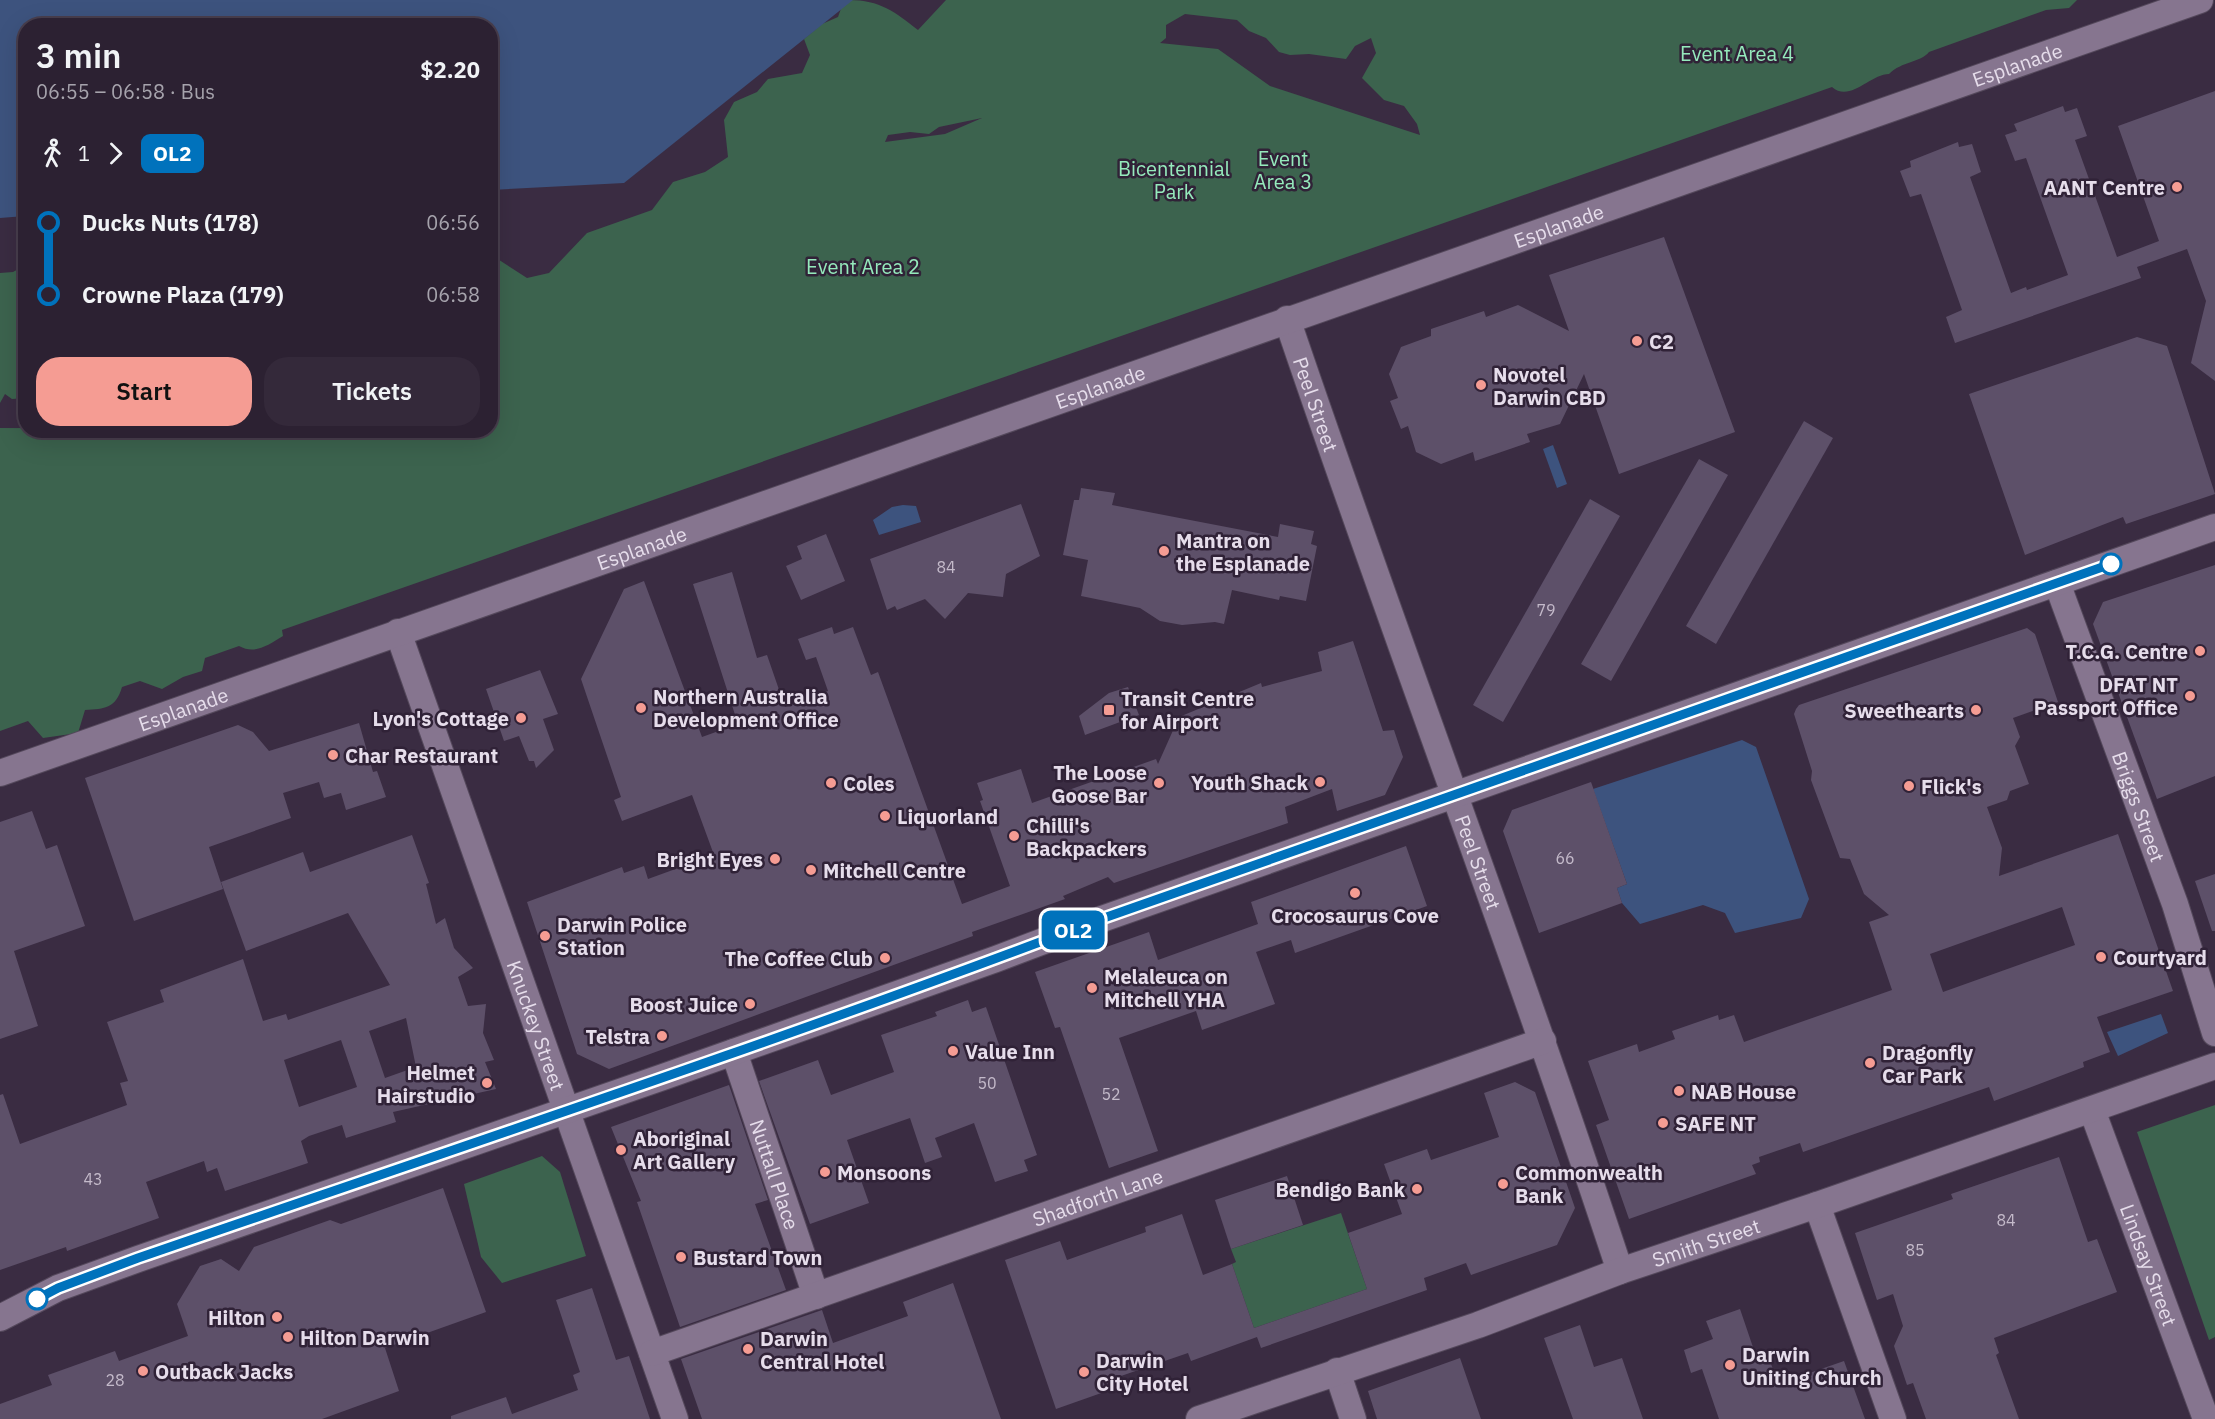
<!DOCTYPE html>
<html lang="en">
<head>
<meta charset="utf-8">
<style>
  body { margin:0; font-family:"IBM Plex Sans",sans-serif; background:#34293a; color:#f1f3f6; height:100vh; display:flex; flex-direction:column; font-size:22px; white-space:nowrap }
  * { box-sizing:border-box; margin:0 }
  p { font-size:20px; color:#a6a3ac }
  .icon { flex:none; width:33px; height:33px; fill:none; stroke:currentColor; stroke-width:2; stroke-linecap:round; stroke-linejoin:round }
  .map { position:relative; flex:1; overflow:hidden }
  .sheet { position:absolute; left:18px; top:18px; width:480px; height:420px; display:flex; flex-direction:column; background:#2c2132; border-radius:24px; box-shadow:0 6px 24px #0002,0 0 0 2px #483e4d }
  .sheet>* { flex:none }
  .badge { padding:0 12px; border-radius:9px; font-size:21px; line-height:39px }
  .map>.badge { position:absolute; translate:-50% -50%; box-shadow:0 0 0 3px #fff }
  .legs { display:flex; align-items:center; gap:9px; height:66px; padding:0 18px; font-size:20px }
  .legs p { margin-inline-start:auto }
  .overview { display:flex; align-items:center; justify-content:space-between; height:102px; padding:0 18px }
  h1 { font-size:33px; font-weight:600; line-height:45px }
  .button { display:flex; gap:12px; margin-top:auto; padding:12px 18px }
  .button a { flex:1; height:69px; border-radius:24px; background:#f59c93; color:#111; font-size:24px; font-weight:600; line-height:69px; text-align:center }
  .button a+a { background:#34293a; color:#f1f3f6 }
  ul { padding:0 18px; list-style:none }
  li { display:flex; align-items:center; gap:21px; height:72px; font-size:22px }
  li i { display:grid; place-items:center; width:9px; height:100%; margin:0 8px; background:currentColor }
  li i::after { content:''; width:15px; height:15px; margin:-8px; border:4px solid; border-radius:50%; background:#2c2132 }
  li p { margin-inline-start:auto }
  li:first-child i { background:linear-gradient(#0000 50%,currentColor 0) }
  li:last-child i { background:linear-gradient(currentColor 50%,#0000 0) }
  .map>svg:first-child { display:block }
  .green { fill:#3c634e; fill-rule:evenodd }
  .water { fill:#3d537e }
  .building { fill:#5d5069; fill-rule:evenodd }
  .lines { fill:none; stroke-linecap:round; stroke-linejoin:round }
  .minor-casing { stroke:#54485b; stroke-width:28 }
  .minor { stroke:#86758f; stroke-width:26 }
  .line-1-casing { stroke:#fff; stroke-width:14 }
  .line-1 { stroke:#0072bc; stroke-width:9 }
  .poi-dot { fill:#f59c93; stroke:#302237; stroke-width:2 }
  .stop-1-dot { fill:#fff; stroke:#0072bc; stroke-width:3 }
  .labels { text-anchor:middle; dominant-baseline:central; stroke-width:5; stroke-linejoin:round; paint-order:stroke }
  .number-label { font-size:16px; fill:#c4baca }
  .park-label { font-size:20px; fill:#95eabc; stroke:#302237 }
  .street-label { font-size:20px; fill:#e6ddeb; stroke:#302237 }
  .poi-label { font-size:20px; font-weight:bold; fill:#e6ddeb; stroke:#302237; text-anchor:start }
</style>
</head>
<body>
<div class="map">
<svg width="2215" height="1419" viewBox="0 0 2215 1419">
  <rect width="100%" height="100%" fill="#3a2c42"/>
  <!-- green -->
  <g class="green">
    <path d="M849 0C880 0 895 12 918 30L946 0H2077L2069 8 2046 10 1929 52C1920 63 1902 61 1889 74 1870 74 1850 103 1832 87L282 630 283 636C268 645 255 655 239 646L205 658 202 671 183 677 162 689 140 681 122 687C116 708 105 709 85 710L78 733 43 738 28 721 0 731V428L490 430 491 257 493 256 527 278 549 273 587 233 652 210 673 182 705 172 728 157 724 120 734 102 757 92 768 79 802 73 810 55 804 39 822 24 838 17 843 3ZM1185 14 1237 20 1249 31 1266 38 1279 52 1290 55 1309 54 1346 59 1355 46 1371 38 1376 53 1362 78 1384 100 1404 106 1417 124 1420 135 1270 86 1218 49 1160 43 1166 38V25ZM982 118 945 134 885 142 888 135 910 132 929 134 939 127Z"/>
    <polygon points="24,266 25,398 12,399 5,394 0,403 0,273 13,272"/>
    <polygon points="2215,1105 2215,1337 2209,1340 2137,1132"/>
    <polygon points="542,1156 560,1172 586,1256 502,1283 481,1257 464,1184"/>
    <polygon points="1341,1213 1367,1289 1254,1328 1232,1264 1236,1262 1231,1249"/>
  </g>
  <!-- water -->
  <g class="water">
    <polygon points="0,0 853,0 624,183 491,190 490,26 26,26 25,216 0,218"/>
    <polygon points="1553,445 1567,484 1557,488 1543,449"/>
    <polygon points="903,505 916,506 921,522 879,535 873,520 892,507"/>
    <polygon points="1742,740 1756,747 1809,899 1801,918 1735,933 1725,913 1703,905 1640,924 1622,903 1617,888 1627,884 1593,789"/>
    <polygon points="2161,1014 2168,1033 2118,1056 2107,1032"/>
  </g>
  <!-- building -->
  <g class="building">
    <polygon points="2215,91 2215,381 2191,363 2206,301 2187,249 2137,267 2141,278 1955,343 1946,317 1962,310 1921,194 1910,197 1900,171 1911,167 1910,161 1958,142 1959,147 1972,144 1981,172 1970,177 2011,293 2026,287 2027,290 2068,275 2026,158 2015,161 2005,135 2017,131 2014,124 2063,106 2065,112 2077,108 2087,136 2075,140 2117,257 2159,241 2118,126"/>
    <polygon points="1664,237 1735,432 1619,474 1584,374 1560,424 1527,434 1530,442 1475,461 1473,452 1441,464 1416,452 1408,426 1401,429 1390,401 1398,398 1389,374 1401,347 1431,336 1431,329 1484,311 1486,317 1518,305 1569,331 1549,275"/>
    <polygon points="2137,337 2167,346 2215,494 2126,524 2123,517 2025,555 1969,394"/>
    <polygon points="1804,421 1833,438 1716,644 1686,626"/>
    <polygon points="1699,459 1728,475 1611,681 1581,664"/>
    <polygon points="1081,488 1115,493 1112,505 1278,537 1280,524 1314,531 1311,544 1317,546 1306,601 1280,596 1279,600 1232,590 1224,624 1215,622 1182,625 1160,621 1140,608 1081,596 1088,560 1063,555 1074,500 1079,500"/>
    <polygon points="1590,499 1620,516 1503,722 1473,705"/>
    <polygon points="1021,504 1040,556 1006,574 1003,597 968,593 945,619 925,599 897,610 895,606 887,610 870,559"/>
    <polygon points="826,534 845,581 801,600 786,566 802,559 797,546"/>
    <polygon points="2215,565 2215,776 2157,799 2093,624 2103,602"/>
    <polygon points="732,572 757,658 767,655 785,707 828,691 816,657 806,660 798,639 832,627 834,634 853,627 871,675 878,672 962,904 1010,886 980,801 983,800 977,783 1021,769 1032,803 1156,759 1158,764 1179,717 1261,683 1262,687 1322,671 1318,652 1353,641 1383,731 1394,730 1403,757 1385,795 1337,811 1332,789 1285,807 1288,823 1114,883 1108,877 1063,896 1065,899 972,932 973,936 609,1069 577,1054 527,902 622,867 624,873 644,866 648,879 714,855 692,795 622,821 614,800 621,797 581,679 624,589 644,581 702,737 738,724 693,584"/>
    <path d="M2027 628 2035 634 2058 702 2013 718 2020 737 2015 746 2029 784 2010 791 2007 800 1987 807 2002 848 1999 876 2118 834 2173 991 2097 1017 2110 1052 2083 1062 2084 1067 1994 1101 1989 1087 1803 1152 1800 1143 1759 1157 1760 1162 1752 1165 1756 1174 1629 1219 1596 1125 1609 1120 1588 1061 1637 1044 1639 1052 1675 1039 1672 1031 1718 1015 1719 1020 1734 1015 1744 1042 1892 990 1869 922 1889 915 1864 894 1850 859 1840 858 1811 780 1812 771 1794 714 1796 709 1799 705ZM2062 907 2075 945 1943 992 1930 954Z"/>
    <polygon points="540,670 558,714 543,719 554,750 536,768 534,761 529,761 519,736 504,741 486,689"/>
    <polygon points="1128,687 1139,715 1085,735 1079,716 1109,693"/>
    <polygon points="359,723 373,772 377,771 386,797 346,810 341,793 324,798 319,782 283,793 291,818 209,847 223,889 134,921 85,778 238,725 253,732 269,751"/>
    <polygon points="1591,782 1627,884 1617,888 1622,903 1539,933 1503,831 1512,810"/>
    <polygon points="32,811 46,849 57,845 85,926 14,951 38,1026 0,1039 0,822"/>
    <path d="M412 835 429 883 426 884 436 924 445 918 454 948 473 968 458 977 468 1006 486 1004 483 1033 494 1060 485 1062 496 1089 393 1112 396 1122 346 1138 342 1125 309 1136 301 1141 308 1163 225 1191 217 1168 207 1172 204 1161 146 1182 159 1218 67 1251 66 1247 0 1270V1095L3 1094 20 1144 127 1105 120 1083 128 1081 107 1022 164 1002 160 990 243 959 263 1021 286 1014 288 1020 390 985 348 913 246 951 221 882 303 852 310 872ZM406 1018 416 1067 385 1078 369 1031ZM341 1040 357 1087 299 1107 284 1060Z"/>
    <polygon points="1406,846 1427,906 1295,953 1291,940 1256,952 1275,1004 1202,1030 1196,1011 1119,1038 1158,1151 1109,1168 1060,1027 1055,1028 1035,972 1149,932 1158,960 1258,924 1251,902"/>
    <polygon points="2215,874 2215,931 2212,931 2195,881"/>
    <polygon points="968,1000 972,1012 986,1007 1037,1155 1024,1160 1028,1171 995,1182 974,1123 935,1138 942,1157 925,1163 910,1118 847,1140 869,1203 810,1224 759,1081 818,1060 831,1095 894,1072 881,1035 937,1016 935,1012"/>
    <polygon points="1515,1082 1535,1092 1575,1208 1557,1245 1471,1275 1466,1263 1424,1278 1427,1290 1261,1348 1257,1337 1191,1361 1188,1353 1121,1376 1124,1385 1056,1409 1005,1260 1060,1241 1067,1260 1146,1232 1145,1227 1182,1214 1203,1275 1232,1264 1254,1328 1367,1289 1348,1233 1402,1214 1384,1164 1427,1149 1431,1160 1499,1137 1484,1093"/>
    <polygon points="729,1085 768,1200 755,1204 786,1290 680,1327 637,1202 641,1201 611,1127"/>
    <polygon points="2059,1157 2088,1242 2097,1239 2117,1292 1994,1338 1999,1353 1996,1355 2019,1419 1926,1419 1913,1383 1907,1385 1894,1346 1903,1326 1893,1294 1877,1300 1855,1233 1953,1199 1951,1194"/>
    <polygon points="1287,1176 1303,1225 1231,1249 1215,1200"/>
    <polygon points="443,1188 486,1312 385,1348 399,1391 322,1419 0,1419 0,1404 52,1385 48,1375 115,1351 119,1361 188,1336 177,1304 200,1266 221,1259 239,1271 254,1247 330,1220 341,1224"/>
    <polygon points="953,1283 1001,1419 702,1419 681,1359 822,1310 833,1343 908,1316 903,1302"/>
    <polygon points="592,1288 616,1360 629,1356 650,1419 451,1419 451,1416 506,1397 512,1414 578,1390 573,1375 580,1372 556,1300"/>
    <polygon points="1740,1309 1757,1359 1768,1355 1778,1384 1844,1361 1865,1419 1719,1419 1702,1369 1691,1373 1684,1350 1713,1339 1706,1321"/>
    <polygon points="1580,1325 1594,1367 1622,1358 1643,1419 1573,1419 1544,1338"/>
    <polygon points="1460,1358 1481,1419 1377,1419 1368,1391"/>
  </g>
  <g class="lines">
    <!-- minor casing -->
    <g class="minor-casing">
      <g id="minor">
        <path id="s1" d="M1287 319C1395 638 1515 952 1620 1271"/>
        <path id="s2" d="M2057 583 2175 904 2215 1033"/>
        <path id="s3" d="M398 632 675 1419"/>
        <path id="s4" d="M0 773 2200 0"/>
        <path id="s5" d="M734 1052 816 1296"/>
        <path id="s6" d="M2092 1110 2206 1419"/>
        <polyline points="1817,1205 1893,1419"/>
        <polyline points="0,1318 58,1288 138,1259 663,1077 996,959 1102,919 2215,527"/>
        <path id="s7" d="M652 1353 1543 1041"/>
        <polyline points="1337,1371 1353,1419"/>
        <path id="s8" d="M1199 1419 1478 1325 1620 1271 1817 1205 2215 1066"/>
      </g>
    </g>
    <!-- minor -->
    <use href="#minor" class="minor"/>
  </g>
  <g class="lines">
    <!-- line-1 casing -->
    <g class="line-1-casing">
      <path id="line-1" d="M37 1299 58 1288 138 1258C460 1147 783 1040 1101 919L2111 564"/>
    </g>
    <!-- line-1 -->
    <use href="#line-1" class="line-1"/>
  </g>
  <!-- markers -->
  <g class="poi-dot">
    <circle cx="2177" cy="187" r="6"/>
    <circle cx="1637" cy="341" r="6"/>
    <circle cx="1481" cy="385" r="6"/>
    <circle cx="1164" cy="551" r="6"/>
    <circle cx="2200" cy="651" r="6"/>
    <circle cx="2190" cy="696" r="6"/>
    <circle cx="641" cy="708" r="6"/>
    <rect x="1103" y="704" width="12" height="12" rx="3"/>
    <circle cx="1976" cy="710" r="6"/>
    <circle cx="521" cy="718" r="6"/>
    <circle cx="333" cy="755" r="6"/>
    <circle cx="1320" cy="782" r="6"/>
    <circle cx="831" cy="783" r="6"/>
    <circle cx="1159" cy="783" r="6"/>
    <circle cx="1909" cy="786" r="6"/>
    <circle cx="885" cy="816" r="6"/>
    <circle cx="1014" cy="836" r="6"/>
    <circle cx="775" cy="859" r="6"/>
    <circle cx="811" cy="870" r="6"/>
    <circle cx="1355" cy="893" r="6"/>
    <circle cx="545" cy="936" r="6"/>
    <circle cx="2101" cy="957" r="6"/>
    <circle cx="885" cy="958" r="6"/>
    <circle cx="1092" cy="988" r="6"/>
    <circle cx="750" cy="1004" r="6"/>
    <circle cx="662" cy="1036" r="6"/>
    <circle cx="953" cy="1051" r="6"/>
    <circle cx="1870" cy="1063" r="6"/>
    <circle cx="487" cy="1083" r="6"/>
    <circle cx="1679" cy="1091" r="6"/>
    <circle cx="1663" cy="1123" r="6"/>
    <circle cx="621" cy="1150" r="6"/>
    <circle cx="825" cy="1172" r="6"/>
    <circle cx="1503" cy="1184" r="6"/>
    <circle cx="1417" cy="1189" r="6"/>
    <circle cx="681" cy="1257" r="6"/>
    <circle cx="277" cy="1317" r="6"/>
    <circle cx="288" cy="1337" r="6"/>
    <circle cx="748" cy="1349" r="6"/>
    <circle cx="1730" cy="1365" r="6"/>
    <circle cx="143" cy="1371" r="6"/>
    <circle cx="1084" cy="1372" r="6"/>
  </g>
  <g class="stop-1-dot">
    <circle cx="2111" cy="564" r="10"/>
    <circle cx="37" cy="1299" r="10"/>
  </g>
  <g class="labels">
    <!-- number labels -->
    <g class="number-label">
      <text x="946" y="567">84</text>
      <text x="1546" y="610">79</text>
      <text x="1565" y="858">66</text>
      <text x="987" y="1083">50</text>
      <text x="1111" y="1094">52</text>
      <text x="93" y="1179">43</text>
      <text x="2006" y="1220">84</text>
      <text x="1915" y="1250">85</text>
      <text x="115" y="1380">28</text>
    </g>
    <!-- park labels -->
    <g class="park-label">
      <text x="1737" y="53">Event Area 4</text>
      <text x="1283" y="158">Event<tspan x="1283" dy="23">Area 3</tspan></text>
      <text x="1174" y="168">Bicentennial<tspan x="1174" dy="23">Park</tspan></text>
      <text x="863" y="266">Event Area 2</text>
    </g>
    <!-- street labels -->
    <g class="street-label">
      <text stroke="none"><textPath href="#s4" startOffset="2138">Esplanade</textPath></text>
      <text stroke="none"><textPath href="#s4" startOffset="1652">Esplanade</textPath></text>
      <text stroke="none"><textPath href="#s4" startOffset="1166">Esplanade</textPath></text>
      <text stroke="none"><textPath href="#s1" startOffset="90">Peel Street</textPath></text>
      <text stroke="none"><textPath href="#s4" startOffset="680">Esplanade</textPath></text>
      <text stroke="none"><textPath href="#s4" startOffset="194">Esplanade</textPath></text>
      <text stroke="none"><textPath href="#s2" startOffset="238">Briggs Street</textPath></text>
      <text stroke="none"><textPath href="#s1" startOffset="576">Peel Street</textPath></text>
      <text stroke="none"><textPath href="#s3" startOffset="417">Knuckey Street</textPath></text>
      <text stroke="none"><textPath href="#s5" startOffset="129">Nuttall Place</textPath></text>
      <text stroke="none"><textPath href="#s7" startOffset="472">Shadforth Lane</textPath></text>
      <text stroke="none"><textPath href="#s8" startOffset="537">Smith Street</textPath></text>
      <text stroke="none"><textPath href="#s6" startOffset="165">Lindsay Street</textPath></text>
    </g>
    <!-- poi labels -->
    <g class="poi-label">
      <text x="2165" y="187" text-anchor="end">AANT Centre</text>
      <text x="1649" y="341">C2</text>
      <text x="1493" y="374">Novotel<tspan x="1493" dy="23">Darwin CBD</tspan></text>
      <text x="1176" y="540">Mantra on<tspan x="1176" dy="23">the Esplanade</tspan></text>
      <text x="2188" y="651" text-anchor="end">T.C.G. Centre</text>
      <text x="2178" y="684" text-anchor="end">DFAT NT<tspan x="2178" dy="23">Passport Office</tspan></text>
      <text x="653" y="696">Northern Australia<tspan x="653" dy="23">Development Office</tspan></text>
      <text x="1121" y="698">Transit Centre<tspan x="1121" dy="23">for Airport</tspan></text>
      <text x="1964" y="710" text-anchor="end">Sweethearts</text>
      <text x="509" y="718" text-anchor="end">Lyon's Cottage</text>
      <text x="345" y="755">Char Restaurant</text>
      <text x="1147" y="772" text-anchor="end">The Loose<tspan x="1147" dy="23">Goose Bar</tspan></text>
      <text x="1308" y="782" text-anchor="end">Youth Shack</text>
      <text x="843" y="783">Coles</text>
      <text x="1921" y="786">Flick's</text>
      <text x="897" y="816">Liquorland</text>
      <text x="1026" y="825">Chilli's<tspan x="1026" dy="23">Backpackers</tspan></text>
      <text x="763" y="859" text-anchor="end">Bright Eyes</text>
      <text x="823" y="870">Mitchell Centre</text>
      <text x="1355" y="915" text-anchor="middle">Crocosaurus Cove</text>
      <text x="557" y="924">Darwin Police<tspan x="557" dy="23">Station</tspan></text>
      <text x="2113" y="957">Courtyard</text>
      <text x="873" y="958" text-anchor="end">The Coffee Club</text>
      <text x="1104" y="976">Melaleuca on<tspan x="1104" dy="23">Mitchell YHA</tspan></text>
      <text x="738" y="1004" text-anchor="end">Boost Juice</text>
      <text x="650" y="1036" text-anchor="end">Telstra</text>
      <text x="965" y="1051">Value Inn</text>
      <text x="1882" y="1052">Dragonfly<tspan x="1882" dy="23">Car Park</tspan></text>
      <text x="475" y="1072" text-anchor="end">Helmet<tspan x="475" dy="23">Hairstudio</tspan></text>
      <text x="1691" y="1091">NAB House</text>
      <text x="1675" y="1123">SAFE NT</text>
      <text x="633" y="1138">Aboriginal<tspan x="633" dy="23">Art Gallery</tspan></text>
      <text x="837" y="1172">Monsoons</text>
      <text x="1515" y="1172">Commonwealth<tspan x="1515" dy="23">Bank</tspan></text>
      <text x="1405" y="1189" text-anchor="end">Bendigo Bank</text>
      <text x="693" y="1257">Bustard Town</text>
      <text x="265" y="1317" text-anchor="end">Hilton</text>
      <text x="300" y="1337">Hilton Darwin</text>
      <text x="760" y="1338">Darwin<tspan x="760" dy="23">Central Hotel</tspan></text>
      <text x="1742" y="1354">Darwin<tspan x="1742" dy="23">Uniting Church</tspan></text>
      <text x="1096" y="1360">Darwin<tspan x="1096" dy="23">City Hotel</tspan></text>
      <text x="155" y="1371">Outback Jacks</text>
    </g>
  </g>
</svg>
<b class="badge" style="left:1073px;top:930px;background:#0072bc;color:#fff">OL2</b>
<section class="sheet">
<div class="overview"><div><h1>3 min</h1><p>06:55 – 06:58 · Bus</p></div><b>$2.20</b></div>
<div class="legs"><svg class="icon" aria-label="walk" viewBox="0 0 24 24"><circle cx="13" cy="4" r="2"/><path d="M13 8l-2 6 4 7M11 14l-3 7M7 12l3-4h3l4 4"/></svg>1<svg class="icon" aria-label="forward" viewBox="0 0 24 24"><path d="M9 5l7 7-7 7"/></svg><b class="badge" style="background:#0072bc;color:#fff">OL2</b></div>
<ul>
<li><i style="color:#0072bc"></i><b>Ducks Nuts (178)</b><p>06:56</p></li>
<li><i style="color:#0072bc"></i><b>Crowne Plaza (179)</b><p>06:58</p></li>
</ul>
<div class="button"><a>Start</a><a>Tickets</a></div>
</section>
</div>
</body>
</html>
